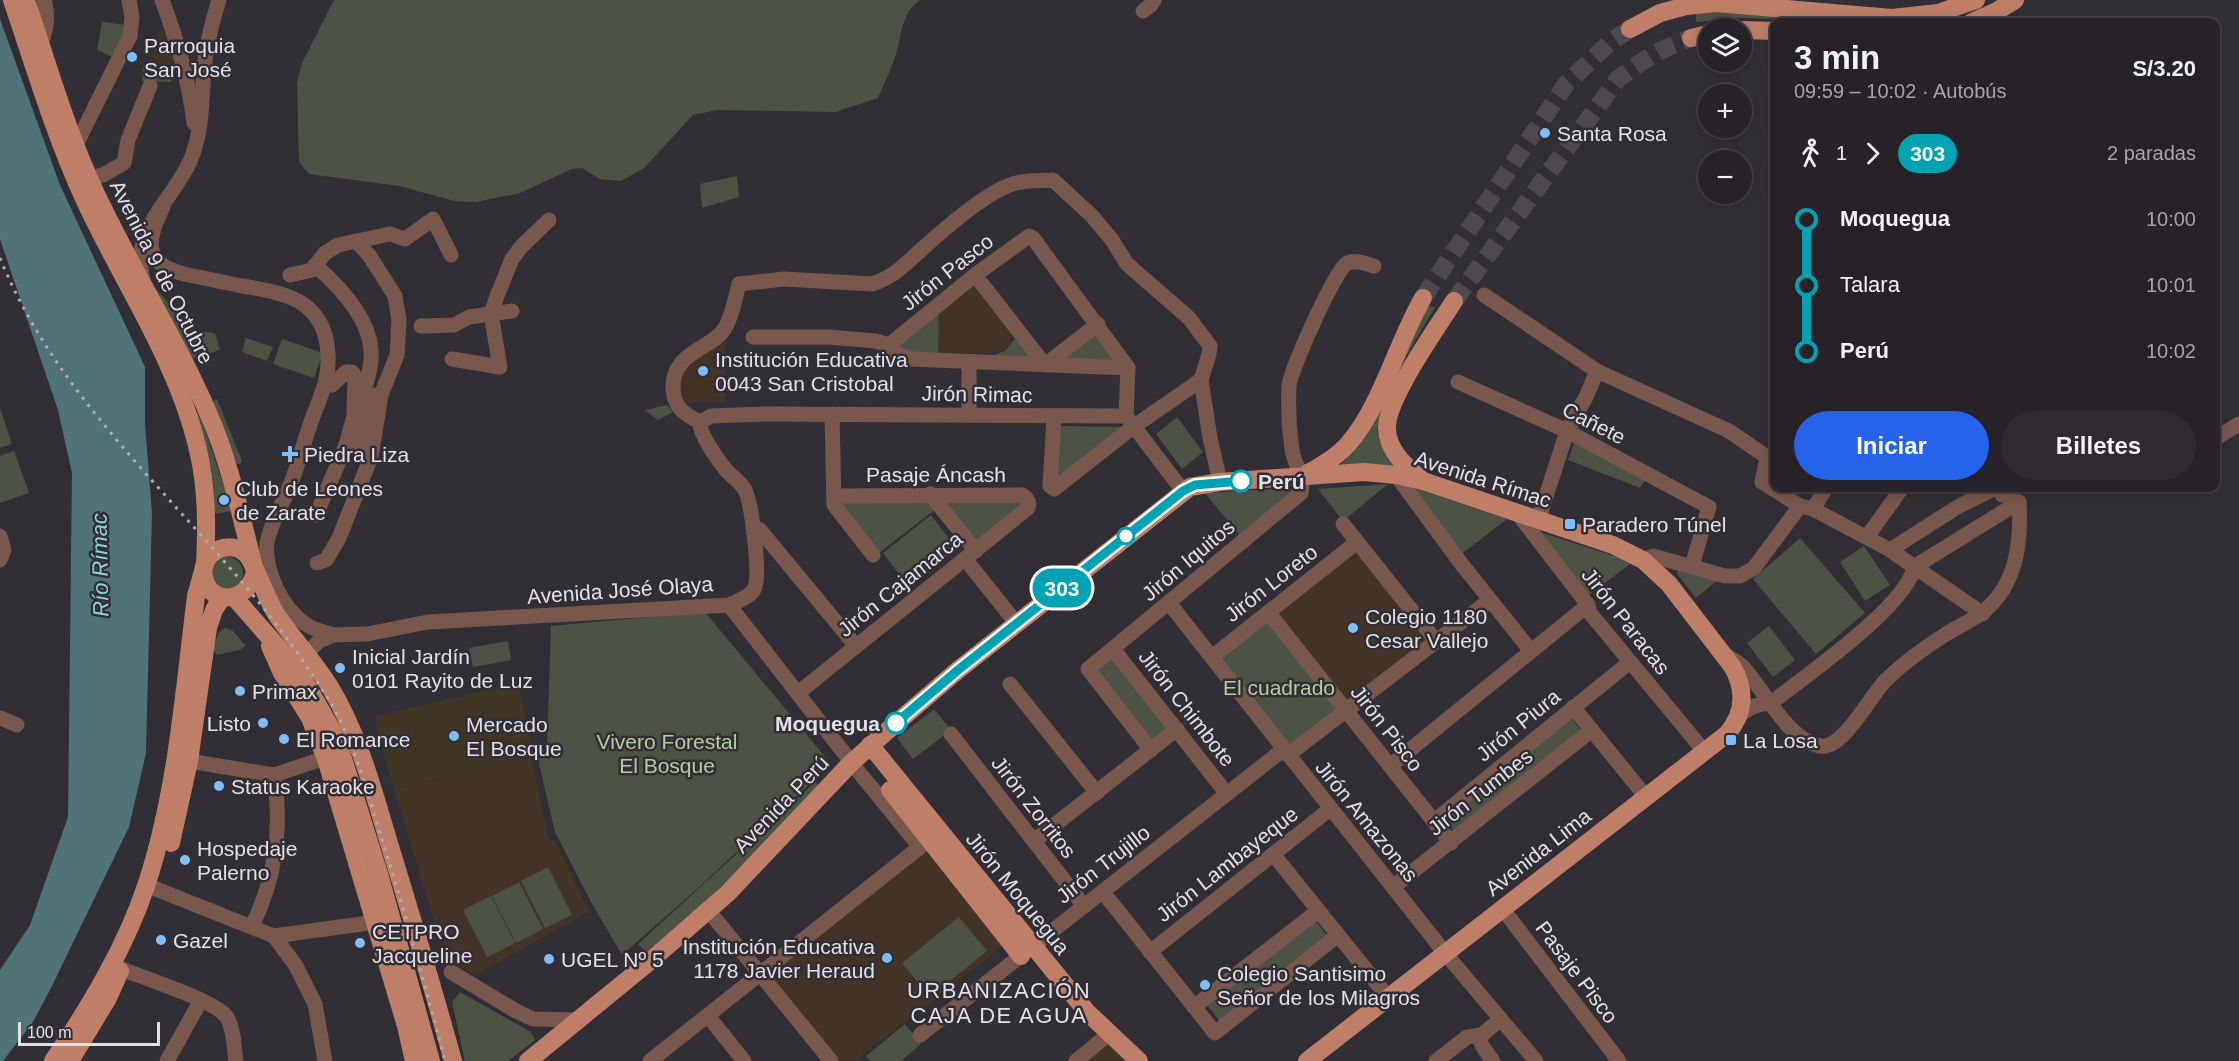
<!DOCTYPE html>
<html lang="es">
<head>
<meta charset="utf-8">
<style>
  body { margin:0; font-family:Helvetica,sans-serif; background:#2e2a30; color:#f1f3f6; height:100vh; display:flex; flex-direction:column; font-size:22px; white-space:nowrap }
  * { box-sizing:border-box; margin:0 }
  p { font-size:20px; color:#a4a4a8 }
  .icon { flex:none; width:33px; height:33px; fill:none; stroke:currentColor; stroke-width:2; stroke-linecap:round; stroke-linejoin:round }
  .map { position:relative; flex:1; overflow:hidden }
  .panel { position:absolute; left:1770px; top:18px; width:450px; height:474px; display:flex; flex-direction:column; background:#262228; border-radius:12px; box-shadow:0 3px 15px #0003,0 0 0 2px #423f45 }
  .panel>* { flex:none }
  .badge { padding:0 12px; border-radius:20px; font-size:21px; line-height:39px }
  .buttons { position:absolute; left:1698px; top:18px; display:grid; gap:12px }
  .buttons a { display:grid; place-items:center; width:54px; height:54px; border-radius:50%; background:#262228; box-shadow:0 3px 15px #0003,0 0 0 2px #423f45; font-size:30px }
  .scale { position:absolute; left:18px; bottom:15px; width:142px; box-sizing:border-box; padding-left:6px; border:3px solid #e3e0e5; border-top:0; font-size:16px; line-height:21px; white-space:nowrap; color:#e3e0e5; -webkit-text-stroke:4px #322e35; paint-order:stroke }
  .map>.badge { position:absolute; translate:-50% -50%; box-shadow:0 0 0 3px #fff }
  .legs { display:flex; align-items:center; gap:9px; height:66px; padding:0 24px; font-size:20px }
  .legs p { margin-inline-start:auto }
  .summary { display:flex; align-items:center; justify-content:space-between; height:102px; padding:0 24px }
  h1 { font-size:33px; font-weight:700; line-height:45px }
  .primary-button { display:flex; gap:12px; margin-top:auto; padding:12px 24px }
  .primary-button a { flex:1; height:69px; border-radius:36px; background:#2563eb; color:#fff; font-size:24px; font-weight:700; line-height:69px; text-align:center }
  .primary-button a+a { background:#2e2a30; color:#f1f3f6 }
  ul { padding:0 24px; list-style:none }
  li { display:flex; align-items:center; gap:21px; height:66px; font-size:22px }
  li i { display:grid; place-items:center; width:9px; height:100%; margin:0 8px; background:currentColor }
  li i::after { content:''; width:15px; height:15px; margin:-8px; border:4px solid; border-radius:50%; background:#262228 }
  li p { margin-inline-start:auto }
  li:first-child i { background:linear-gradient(#0000 50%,currentColor 0) }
  li:last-child i { background:linear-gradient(currentColor 50%,#0000 0) }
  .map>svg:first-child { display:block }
  .commercial { fill:#413526 }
  .education { fill:#433427 }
  .green { fill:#4d5344 }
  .water { fill:#4f7376 }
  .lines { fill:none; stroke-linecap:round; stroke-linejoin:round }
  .major-tunnel { stroke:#4d494f; stroke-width:18; stroke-dasharray:18 9; stroke-linecap:butt }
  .minor { stroke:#78584d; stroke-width:15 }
  .major { stroke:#be7e67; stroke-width:18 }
  .rail { stroke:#aeabb1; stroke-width:3; stroke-dasharray:3 6; stroke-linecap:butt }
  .line-1-casing { stroke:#fff; stroke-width:14 }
  .line-1 { stroke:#00a3b4; stroke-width:9 }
  .poi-dot { fill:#7fbdf9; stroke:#322e35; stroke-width:2 }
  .stop-1-dot { fill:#fff; stroke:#00a3b4; stroke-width:3 }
  .labels { text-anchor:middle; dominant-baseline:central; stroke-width:5; stroke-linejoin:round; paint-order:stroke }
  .poi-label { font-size:21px; fill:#e3e0e5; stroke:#322e35; text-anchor:start }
  .street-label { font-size:21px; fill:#e3e0e5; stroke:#322e35 }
  .stop-label { font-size:21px; font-weight:bold; fill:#e3e0e5; stroke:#322e35; text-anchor:start }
  .park-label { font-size:21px; fill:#b7cc9a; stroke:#322e35 }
  .water-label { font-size:22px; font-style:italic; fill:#8dd4d9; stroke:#322e35 }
  .neighbourhood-label { font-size:22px; letter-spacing:1.5px; fill:#e3e0e5; stroke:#322e35 }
</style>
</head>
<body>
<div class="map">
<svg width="2239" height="1061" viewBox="0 0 2239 1061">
  <rect width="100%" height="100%" fill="#322e35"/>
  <!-- commercial -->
  <g class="commercial">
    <polygon points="159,31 169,32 174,64 170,66 147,64"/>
    <polygon points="518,683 531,744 523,747 525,758 394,789 376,727 375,716"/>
    <polygon points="1112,1041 1131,1061 1086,1061"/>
  </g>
  <!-- education -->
  <g class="education">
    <polygon points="974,282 1013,332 1011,342 1005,349 998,352 938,354 939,308"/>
    <polygon points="726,342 725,402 680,402 676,382 690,359 716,343"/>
    <polygon points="1358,550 1430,641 1348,705 1276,614"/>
    <polygon points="531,757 549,841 554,840 589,912 474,975 445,957 394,789"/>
    <polygon points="932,847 1007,943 855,1061 840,1061 767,973"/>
  </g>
  <!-- green -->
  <g class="green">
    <path d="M334 0H920C901 13 902 35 896 54 891 69 884 84 878 98L835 112 717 110 693 115 644 168 621 181 600 179 582 168 572 169 520 193 476 202 454 201 399 186 309 174 299 162 297 83 302 63Z"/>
    <polygon points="1722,10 1860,21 1740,18 1696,22 1696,12"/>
    <polygon points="102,22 127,25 115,58 97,50"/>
    <polygon points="143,65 172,67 171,82 142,81"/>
    <polygon points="737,176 739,197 702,208 700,184"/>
    <polygon points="155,288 193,330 215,333 220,350 191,359 151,290"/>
    <path d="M1424 305 1435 307C1420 334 1374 405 1378 433 1380 448 1390 458 1399 469L1340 466 1359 444Z"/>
    <polygon points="939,308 938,354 909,354 896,344"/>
    <polygon points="1097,330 1124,365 1054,363"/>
    <polygon points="246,338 273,347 267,361 242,352"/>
    <polygon points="1015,338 1033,361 988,358 1006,350"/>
    <polygon points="282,339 323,353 314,378 273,364"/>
    <polygon points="217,399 242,461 240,464 237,464 213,404 214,400"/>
    <polygon points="667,405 673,412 658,420 645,410"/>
    <polygon points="0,408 12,444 0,448"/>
    <polygon points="199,412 232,511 213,514 214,491 211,467 192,413"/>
    <polygon points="1177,417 1203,452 1182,469 1156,434"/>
    <polygon points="1058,426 1126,427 1057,482"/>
    <polygon points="1575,441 1646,478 1640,488 1568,460"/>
    <polygon points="14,451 29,493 0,503 0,456"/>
    <polygon points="1388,484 1343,521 1318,489"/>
    <polygon points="1297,488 1242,538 1205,493"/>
    <polygon points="1418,489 1507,519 1459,556 1413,493"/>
    <polygon points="837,498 929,498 937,508 875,556"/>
    <polygon points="1026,501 975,548 941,502"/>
    <polygon points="931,515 957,549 909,587 883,553"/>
    <polygon points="1543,533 1627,560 1630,564 1586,597 1540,538"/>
    <polygon points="1800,538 1865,613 1816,654 1753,579"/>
    <polygon points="1864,546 1890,585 1865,601 1840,562"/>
    <circle cx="227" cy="573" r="16"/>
    <polygon points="1679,569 1719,579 1696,598 1677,574"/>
    <polygon points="705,612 831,764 697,889 622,955 591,902 555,832 536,751 547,747 551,626"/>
    <polygon points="1269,620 1341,712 1288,752 1217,662"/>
    <polygon points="1769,626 1795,660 1773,677 1747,643"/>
    <path d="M225 628 233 631 246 646 239 650 217 655 213 650C216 641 216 632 225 628Z"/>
    <polygon points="508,641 511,660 473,667 469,648"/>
    <polygon points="1115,654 1172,729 1151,746 1093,671"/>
    <polygon points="934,709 951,730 913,759 897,738"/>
    <polygon points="1571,718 1585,735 1457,835 1443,817"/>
    <polygon points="815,782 820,787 710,898 646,952 638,944"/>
    <polygon points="548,867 572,915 545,928 521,881"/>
    <polygon points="519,882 543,929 516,943 492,896"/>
    <polygon points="491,896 515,943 487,957 463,910"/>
    <polygon points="959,917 987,951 930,997 902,963"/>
    <polygon points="1315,920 1329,938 1221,1023 1208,1006"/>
    <polygon points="460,992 531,1032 535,1040 508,1061 465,1061 452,1002"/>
    <polygon points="905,1024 921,1044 901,1061 870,1061 866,1056"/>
  </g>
  <!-- water -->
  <polygon class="water" points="0,19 60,185 145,367 145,424 152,513 146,753 129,827 51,988 33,1022 3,1061 0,1061 0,970 30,925 68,817 72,473 58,410 0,239"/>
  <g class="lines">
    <!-- major-tunnel -->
    <g class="major-tunnel">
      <polyline points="1423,298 1566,84 1608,44 1630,29"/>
      <path d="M1454 301 1618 79C1641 61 1663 47 1691 38"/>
    </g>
    <!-- minor -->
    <g class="minor">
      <path d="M162 0C177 40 189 80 194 123"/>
      <polyline points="1143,11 1150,6 1154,0"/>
      <path d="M41 45C46 29 49 17 44 0"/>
      <polyline points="75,147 130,36 132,17 129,0"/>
      <polyline points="89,178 103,175 124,163 128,140 150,86"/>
      <path d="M164 204C159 217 148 236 152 251 156 265 172 271 184 274 203 278 223 282 242 286 286 293 325 300 328 354 330 381 317 403 309 428 302 448 297 469 289 488 282 505 270 524 267 543 264 572 283 610 307 625 315 630 324 632 333 635"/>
      <path d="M315 265C339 286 368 316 371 349 373 369 364 390 357 408"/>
      <polyline points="290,275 312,270 325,253 338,245 390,234 405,239 433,219 451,255"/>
      <polyline points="975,275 1045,365 1098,324"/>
      <path d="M143 280C131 225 171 205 191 159 204 127 201 93 205 59 208 39 213 19 219 0"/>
      <polyline points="1484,295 1597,371 1729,431 1767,457 1762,482 1800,506 1813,509 1890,550 1983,614"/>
      <polyline points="421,326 454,325 469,317 512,311"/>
      <polyline points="753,337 828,337 876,341 889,345 897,354 910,359 1128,368"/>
      <polyline points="889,345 975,275 1029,236 1033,238 1128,368 1126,416"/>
      <polyline points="452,359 500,367 491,314 497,296 512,259 521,247 549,220"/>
      <polyline points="1458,382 1567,431 1709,507 1692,566"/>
      <polyline points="832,414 834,505 873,555"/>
      <polyline points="969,415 969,362"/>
      <polyline points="1054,416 1050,486 1054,489 1133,427 1201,380"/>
      <path d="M700 422C684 414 674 408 673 388 672 351 713 349 725 328 733 315 735 298 739 284L784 279 872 284C893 278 905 264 921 250 943 230 988 190 1016 183 1028 180 1040 181 1053 180L1092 216 1112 240 1127 264 1189 318 1210 346 1209 354 1201 380 1210 438 1220 482"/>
      <polyline points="700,422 711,416 764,414 1126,416 1183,491"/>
      <polyline points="2216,438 2239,424"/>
      <polyline points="346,445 360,445 363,438 369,400 375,395"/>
      <polyline points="1396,475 1460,562 1531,651"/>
      <polyline points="930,494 976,551"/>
      <polyline points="2002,495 2013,488"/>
      <polyline points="1813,509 1826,488"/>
      <polyline points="1518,514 1588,605 1590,613 1704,751"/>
      <polyline points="316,515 346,445 354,416 355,376 352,372 346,372 332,385 325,385"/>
      <polyline points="1538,521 1567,431 1586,397 1597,371"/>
      <polyline points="1343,524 1436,641"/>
      <polyline points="753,527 760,530 856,646"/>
      <polyline points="0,536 4,550 0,560"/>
      <polyline points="1867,537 1902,488"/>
      <polyline points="1890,550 1959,506 1996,488"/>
      <polyline points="966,560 1017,624"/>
      <polyline points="1643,560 1653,556 1725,576 1740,576 1754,568 1800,506"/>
      <polyline points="317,563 326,560 339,538 371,457 381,395 397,355 399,320 395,296 369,255 356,241"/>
      <polyline points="1169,603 1445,953 1536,1061"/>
      <polyline points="1268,612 1451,843"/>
      <polyline points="1113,649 1227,794"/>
      <path d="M306 654 319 641 333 635 367 634 428 622 729 605C737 601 752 597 755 587 760 572 752 504 745 490 741 482 732 477 726 470 718 460 699 434 700 422"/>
      <path d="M1727 656C1732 659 1738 662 1742 666 1764 689 1787 740 1820 746 1842 751 1871 695 1885 681 1901 665 1927 646 1946 634 1969 620 1983 617 2000 594 2018 569 2021 532 2019 502"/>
      <polyline points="1212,657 1357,542"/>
      <polyline points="1010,684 1097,793"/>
      <path d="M798 693 1028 508C1030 502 1027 498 1022 495L834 496"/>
      <path d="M1771 703C1804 677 1907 606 1914 567L2019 502"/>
      <polyline points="1573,707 1646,797"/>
      <path d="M1739 716C1750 707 1757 704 1771 703"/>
      <polyline points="0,718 17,725"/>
      <polyline points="951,734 1084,906"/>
      <path d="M1151 750 1088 669 1301 493C1305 474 1295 467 1292 450 1289 429 1288 406 1289 386 1290 371 1336 268 1347 263 1356 259 1366 264 1374 266"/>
      <polyline points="1288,755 1490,600"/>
      <polyline points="189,761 274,775 334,755"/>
      <polyline points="1390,766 1588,605"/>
      <polyline points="1434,821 1630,662"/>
      <polyline points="1034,841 1177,729"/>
      <polyline points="1273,854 1388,997"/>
      <polyline points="146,885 274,936 296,966 315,1004 325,1061"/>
      <polyline points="1393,887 1592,730"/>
      <polyline points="1103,892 1215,1033 1337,936"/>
      <polyline points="1502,908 1619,1061"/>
      <polyline points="708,910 831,1061"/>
      <path d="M252 926C276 877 282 829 274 775"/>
      <polyline points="274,936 376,922"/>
      <polyline points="1150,952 1330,809"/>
      <path d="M111 965C135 975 212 999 226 1016 234 1027 234 1048 236 1061"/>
      <polyline points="451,972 516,1011 533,1019 580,1020"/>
      <polyline points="1194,1007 1318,911"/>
      <polyline points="708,1016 744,1061"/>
      <polyline points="920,1035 1284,749"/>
      <polyline points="167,1061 201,1000"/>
      <polyline points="650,1061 920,847 858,771 729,605"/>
      <polyline points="1076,1061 1110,1033"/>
      <polyline points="1436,1061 1467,1037 1481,1035"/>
      <path d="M1493 1061C1474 1036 1477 1039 1500 1020"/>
    </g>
    <!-- major -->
    <g class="major">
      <path d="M12 0C35 68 55 136 85 201 123 283 178 362 198 450 207 488 207 526 205 564"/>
      <path d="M26 0C46 59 63 119 88 176 124 258 174 333 209 415 230 463 240 513 253 563"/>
      <polyline points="1972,22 1997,11 2015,0"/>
      <polyline points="1630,29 1660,13 1686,6 1716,3 1892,18 1938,13 1976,0"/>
      <polyline points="1742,30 1774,31"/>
      <polyline points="1691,38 1708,34"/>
      <path d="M1308 473C1323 465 1338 456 1349 443 1382 404 1397 343 1423 298"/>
      <path d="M1422 480C1406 467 1387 450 1387 428 1386 399 1437 328 1454 301"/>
      <path d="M255 570C251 602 210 608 204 577 198 549 238 535 251 561 260 578 266 597 276 614 293 639 314 661 330 687 359 735 373 790 389 843 411 915 433 988 453 1061"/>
      <polyline points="234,597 298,670 332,730 341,752 379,874 431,1061"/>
      <polyline points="270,646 282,673 310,718 326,759 406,1026 414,1061"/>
      <polyline points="870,745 1087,1012 1139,1061"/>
      <polyline points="890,790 1021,956"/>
      <polyline points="171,843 189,761 208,628 214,610 222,597"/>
      <path d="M53 1061C90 1006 126 947 147 883 177 791 184 692 196 596L203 571"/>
      <polyline points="70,1061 108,998 120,971"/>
      <path d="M528 1061 649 962 728 893 851 763 895 724 958 670 1190 487 1220 482 1364 472 1396 475 1423 481 1613 545 1643 560 1669 584 1732 666C1746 690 1745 713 1727 734L1307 1061"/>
    </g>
    <!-- rail -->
    <path class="rail" d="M0 258C66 421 216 528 311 673 325 693 339 715 348 738 363 773 373 812 385 849 407 919 426 990 445 1061"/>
  </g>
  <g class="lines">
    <!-- line-1 casing -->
    <g class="line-1-casing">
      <polyline id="line-1" points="896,723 958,670 1183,491 1195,485 1241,481"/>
    </g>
    <!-- line-1 -->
    <use href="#line-1" class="line-1"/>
  </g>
  <!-- markers -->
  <g class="poi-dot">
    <circle cx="132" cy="57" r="6"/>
    <circle cx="1545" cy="133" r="6"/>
    <circle cx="703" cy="371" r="6"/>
    <path d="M287 445h6v6h6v6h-6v6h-6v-6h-6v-6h6z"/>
    <circle cx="224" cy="500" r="6"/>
    <rect x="1564" y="518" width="12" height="12" rx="3"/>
    <circle cx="1353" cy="628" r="6"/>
    <circle cx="340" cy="668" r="6"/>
    <circle cx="240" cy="691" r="6"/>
    <circle cx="263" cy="723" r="6"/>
    <circle cx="454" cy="736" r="6"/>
    <circle cx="284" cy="739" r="6"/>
    <rect x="1725" y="734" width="12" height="12" rx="3"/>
    <circle cx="219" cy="786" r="6"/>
    <circle cx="185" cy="860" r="6"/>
    <circle cx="161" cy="940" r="6"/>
    <circle cx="360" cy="943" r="6"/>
    <circle cx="887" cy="958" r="6"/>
    <circle cx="549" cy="959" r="6"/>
    <circle cx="1205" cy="985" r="6"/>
  </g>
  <g class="stop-1-dot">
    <circle cx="1241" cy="481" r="10"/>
    <circle cx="1126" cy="536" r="8"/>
    <circle cx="896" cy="723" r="10"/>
  </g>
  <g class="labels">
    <!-- poi labels -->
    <g class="poi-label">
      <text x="144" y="45">Parroquia<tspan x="144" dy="24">San José</tspan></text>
      <text x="1557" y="133">Santa Rosa</text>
      <text x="715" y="359">Institución Educativa<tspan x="715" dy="24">0043 San Cristobal</tspan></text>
      <text x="304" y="454">Piedra Liza</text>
      <text x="236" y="488">Club de Leones<tspan x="236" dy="24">de Zarate</tspan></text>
      <text x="1582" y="524">Paradero Túnel</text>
      <text x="1365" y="616">Colegio 1180<tspan x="1365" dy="24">Cesar Vallejo</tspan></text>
      <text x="352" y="656">Inicial Jardín<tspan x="352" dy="24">0101 Rayito de Luz</tspan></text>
      <text x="252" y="691">Primax</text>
      <text x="251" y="723" text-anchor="end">Listo</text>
      <text x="466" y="724">Mercado<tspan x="466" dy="24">El Bosque</tspan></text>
      <text x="296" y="739">El Romance</text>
      <text x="1743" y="740">La Losa</text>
      <text x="231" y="786">Status Karaoke</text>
      <text x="197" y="848">Hospedaje<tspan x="197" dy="24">Palerno</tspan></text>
      <text x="372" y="931">CETPRO<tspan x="372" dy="24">Jacqueline</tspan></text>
      <text x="173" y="940">Gazel</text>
      <text x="875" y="946" text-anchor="end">Institución Educativa<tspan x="875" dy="24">1178 Javier Heraud</tspan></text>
      <text x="561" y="959">UGEL Nº 5</text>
      <text x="1217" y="973">Colegio Santisimo<tspan x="1217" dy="24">Señor de los Milagros</tspan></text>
    </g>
    <!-- street labels -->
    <g class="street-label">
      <text transform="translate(162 272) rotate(63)">Avenida 9 de Octubre</text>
      <text transform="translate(947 272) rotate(-38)">Jirón Pasco</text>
      <text transform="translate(977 394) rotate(1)">Jirón Rimac</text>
      <text transform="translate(1594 423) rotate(27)">Cañete</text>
      <text x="936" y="474">Pasaje Áncash</text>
      <text transform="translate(1483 479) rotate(18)">Avenida Rímac</text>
      <text transform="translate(1188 560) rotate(-40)">Jirón Iquitos</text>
      <text transform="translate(1271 583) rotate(-38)">Jirón Loreto</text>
      <text transform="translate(900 584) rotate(-39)">Jirón Cajamarca</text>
      <text transform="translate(620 590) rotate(-4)">Avenida José Olaya</text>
      <text transform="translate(1626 621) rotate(52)">Jirón Paracas</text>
      <text transform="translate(1187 708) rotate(52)">Jirón Chimbote</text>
      <text transform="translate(1518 725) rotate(-39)">Jirón Piura</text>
      <text transform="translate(1387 728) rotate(52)">Jirón Pisco</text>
      <text transform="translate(1480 792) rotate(-38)">Jirón Tumbes</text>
      <text transform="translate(781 804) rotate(-46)">Avenida Perú</text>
      <text transform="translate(1034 807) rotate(52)">Jirón Zorritos</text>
      <text transform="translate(1367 821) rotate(51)">Jirón Amazonas</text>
      <text transform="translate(1538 852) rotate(-38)">Avenida Lima</text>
      <text transform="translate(1103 864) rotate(-38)">Jirón Trujillo</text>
      <text transform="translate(1227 864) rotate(-38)">Jirón Lambayeque</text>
      <text transform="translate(1018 893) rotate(51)">Jirón Moquegua</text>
      <text transform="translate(1577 972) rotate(53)">Pasaje Pisco</text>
    </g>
    <!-- stop labels -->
    <g class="stop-label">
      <text x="1258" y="481">Perú</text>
      <text x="880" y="723" text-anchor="end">Moquegua</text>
    </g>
    <!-- park labels -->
    <g class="park-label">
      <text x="1279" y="687">El cuadrado</text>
      <text x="667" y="741">Vivero Forestal<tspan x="667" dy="24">El Bosque</tspan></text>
    </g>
    <!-- water labels -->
    <g class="water-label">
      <text transform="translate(100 565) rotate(-91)">Río Rímac</text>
    </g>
    <!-- neighbourhood labels -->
    <g class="neighbourhood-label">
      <text x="999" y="990">URBANIZACIÓN<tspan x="999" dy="25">CAJA DE AGUA</tspan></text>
    </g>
  </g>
</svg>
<div class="buttons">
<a><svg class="icon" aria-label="layers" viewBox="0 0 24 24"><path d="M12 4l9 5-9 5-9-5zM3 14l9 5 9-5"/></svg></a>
<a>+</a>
<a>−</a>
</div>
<div class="scale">100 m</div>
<b class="badge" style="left:1062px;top:588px;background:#00a3b4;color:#fff">303</b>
<section class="panel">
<div class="summary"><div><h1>3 min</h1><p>09:59 – 10:02 · Autobús</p></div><b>S/3.20</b></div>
<div class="legs"><svg class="icon" aria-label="walk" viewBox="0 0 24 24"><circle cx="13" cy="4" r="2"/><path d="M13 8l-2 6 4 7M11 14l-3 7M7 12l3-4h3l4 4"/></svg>1<svg class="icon" aria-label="forward" viewBox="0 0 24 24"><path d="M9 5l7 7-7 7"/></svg><b class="badge" style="background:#00a3b4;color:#fff">303</b><p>2 paradas</p></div>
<ul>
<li><i style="color:#00a3b4"></i><b>Moquegua</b><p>10:00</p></li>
<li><i style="color:#00a3b4"></i><span>Talara</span><p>10:01</p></li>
<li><i style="color:#00a3b4"></i><b>Perú</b><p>10:02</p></li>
</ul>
<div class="primary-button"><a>Iniciar</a><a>Billetes</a></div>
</section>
</div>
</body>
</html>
